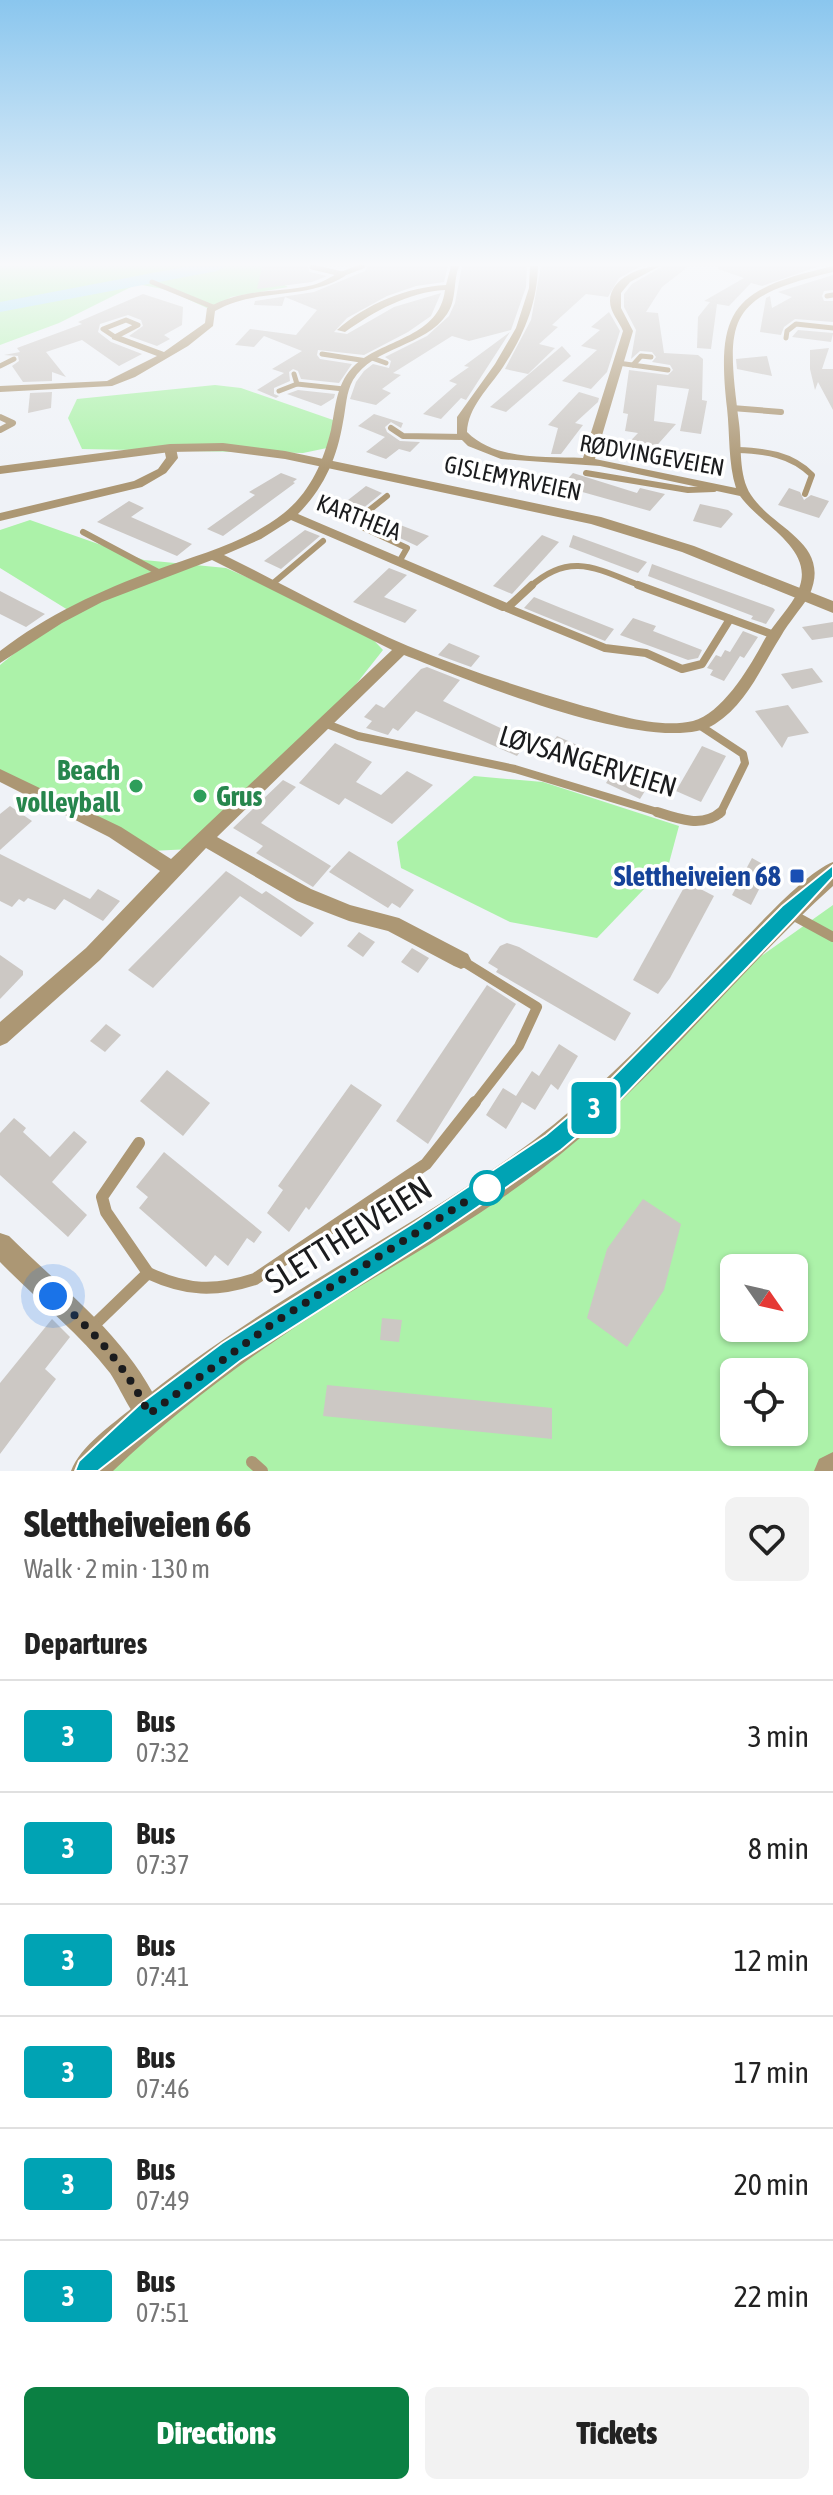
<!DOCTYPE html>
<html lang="en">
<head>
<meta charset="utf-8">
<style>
  body { margin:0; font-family:"Asap Condensed",sans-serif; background:#f2f2f2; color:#222; height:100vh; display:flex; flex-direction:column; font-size:30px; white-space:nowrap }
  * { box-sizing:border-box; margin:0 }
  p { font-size:26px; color:#767676 }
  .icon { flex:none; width:44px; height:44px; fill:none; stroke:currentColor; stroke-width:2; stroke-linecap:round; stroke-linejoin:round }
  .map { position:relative; height:1471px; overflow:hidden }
  .side { display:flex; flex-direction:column; background:#fff; flex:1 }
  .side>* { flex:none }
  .badge { padding:0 16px; border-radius:6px; font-size:28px; line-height:52px }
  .needle { width:52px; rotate:124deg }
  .controls { position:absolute; left:720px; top:1254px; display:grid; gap:16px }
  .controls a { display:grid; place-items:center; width:88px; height:88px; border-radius:12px; background:#fff; box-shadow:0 2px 6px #0004; font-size:40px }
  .you { position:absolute; width:40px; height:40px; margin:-20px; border:6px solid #fff; border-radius:50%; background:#1a73e8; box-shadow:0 0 0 12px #1a73e833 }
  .map>.badge { position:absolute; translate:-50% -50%; box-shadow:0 0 0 4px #fff }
  h2 { padding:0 24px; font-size:30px; line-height:72px }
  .round { display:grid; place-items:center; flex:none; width:84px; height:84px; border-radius:12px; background:#f2f2f2 }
  .overview { display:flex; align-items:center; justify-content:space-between; height:136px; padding:0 24px }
  h1 { font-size:38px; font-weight:800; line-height:60px }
  .action { display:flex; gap:16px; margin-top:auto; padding:16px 24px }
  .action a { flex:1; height:92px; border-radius:12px; background:#0b8043; color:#fff; font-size:32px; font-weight:800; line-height:92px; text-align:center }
  .action a+a { background:#f2f2f2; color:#222 }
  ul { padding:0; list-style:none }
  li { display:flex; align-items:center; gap:24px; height:112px; padding:0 24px; border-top:2px solid #e0e0e0 }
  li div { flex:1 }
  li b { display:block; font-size:30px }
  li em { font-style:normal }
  li .badge { min-width:88px; font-weight:700; text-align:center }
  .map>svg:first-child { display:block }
  .green { fill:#acf2a9; fill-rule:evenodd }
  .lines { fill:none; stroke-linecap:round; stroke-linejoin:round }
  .river { fill:#9ee1f7; fill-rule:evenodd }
  .building { fill:#ccc8c4 }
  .service-far4 { stroke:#ac9774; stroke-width:5 }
  .service-far3 { stroke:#ac9774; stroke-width:6 }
  .service-far2 { stroke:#ac9774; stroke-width:8 }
  .service-far1 { stroke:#ac9774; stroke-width:10 }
  .service { stroke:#ac9774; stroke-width:12 }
  .minor { fill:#ac9774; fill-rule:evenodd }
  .tertiary { fill:#ac9774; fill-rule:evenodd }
  .line { fill:#00a3b4; stroke:#fff; stroke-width:2 }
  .walk { stroke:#1b1c1e; stroke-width:8; stroke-dasharray:0 14.4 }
  .leisure-dot { fill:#2e9e5b; stroke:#fff; stroke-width:3 }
  .transit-dot { fill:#1a4fb4; stroke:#fff; stroke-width:3 }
  .stop-dot { fill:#fff; stroke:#00a3b4; stroke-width:4 }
  .labels { text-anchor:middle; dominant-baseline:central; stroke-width:7; stroke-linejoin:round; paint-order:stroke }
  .far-street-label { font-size:24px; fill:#1b1c1e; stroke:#fff }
  .street-label { font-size:28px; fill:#1b1c1e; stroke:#fff }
  .leisure-label { font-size:28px; font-weight:bold; fill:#27864d; stroke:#fff; text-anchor:end }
  .transit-label { font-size:28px; font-weight:bold; fill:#164399; stroke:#fff; text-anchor:end }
  .near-street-label { font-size:34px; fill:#1b1c1e; stroke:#fff }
</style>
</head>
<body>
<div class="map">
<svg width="833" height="1471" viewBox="0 0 833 1471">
  <rect width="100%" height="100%" fill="#eff2f7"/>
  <!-- green -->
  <g class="green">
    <polygon points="0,266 294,266 270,277 288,287 231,297 211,310 168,290 137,284 59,323 0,345"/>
    <polygon points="215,385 241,388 336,421 327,448 303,453 82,449 68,418 77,399"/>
    <polygon points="30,520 144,560 226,568 363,629 383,650 334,712 191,849 151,851 0,776 0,665 68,610 0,568 0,530"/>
    <polygon points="474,776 543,782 679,826 669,863 597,938 510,922 401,868 397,842"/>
    <path d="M833 905V1471H109L274 1329 537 1143 729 979ZM734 1268H794V1328H734ZM734 1372H794V1432H734Z"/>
  </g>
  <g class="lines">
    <!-- river -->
    <polygon class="river" points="189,266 225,266 217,271 0,312 0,302"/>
  </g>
  <!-- building -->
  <g class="building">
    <polygon points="262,266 307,266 310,272 327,276 312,282 257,289"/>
    <polygon points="368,266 448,266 444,282 416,286 387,296 347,318 334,332 347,334 394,307 441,293 431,316 408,332 364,355 318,350 317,355 320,359 352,364 339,383 301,379 298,371 293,369 289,372 290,381 274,388 274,394 279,396 276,398 257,390 284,373 272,369 302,351 264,336 254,347 235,345 250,329 296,335 317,310 285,297 282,306 254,305 255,301 314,292 365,271"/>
    <polygon points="462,266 527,266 526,287 511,330 469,341 452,336 393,373 401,375 382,389 391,393 376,405 350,399 356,382 364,371 373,364 389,368 391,361 385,357 427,336 449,316 455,303"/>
    <polygon points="541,266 641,266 619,278 608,297 586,294 552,325 558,327 539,344 555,348 528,374 505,369 531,320"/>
    <polygon points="663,266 689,266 662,287 646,312 658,313 664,353 698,355 703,359 702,400 707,401 701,434 680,431 689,389 657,385 654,421 676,424 643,461 619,453 638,433 625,431 628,414 623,413 629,370 668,375 673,370 670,365 652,362 656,357 652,352 640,351 631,359 636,330 624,307 624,294 632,284"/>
    <polygon points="718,266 816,266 817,267 762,286 751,283 729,306 717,304 711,349 697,348 698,317 710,302 704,301 744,278 718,269"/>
    <polygon points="833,275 833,290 824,291 822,296 824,301 833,301 833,322 795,319 784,327 781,335 760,332 766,298 770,296 772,308 792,297 778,292"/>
    <polygon points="143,294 183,307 182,325 164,335 170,339 157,346 129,336 143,326 141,320 128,315 100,324 98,332 111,342 142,354 119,366 82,340 46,352 66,377 52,372 52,381 23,382 12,366 19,361 18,356 4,355 20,352 17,348 82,324 78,322"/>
    <polygon points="609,312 620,331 607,372 591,389 562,381 597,350 581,346 600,330 591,327"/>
    <polygon points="798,330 833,333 833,334 831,342 792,337"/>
    <polygon points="510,332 466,400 461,398 441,419 423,414 457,384 449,381 469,367 464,366"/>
    <polygon points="562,346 571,356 506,412 490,407"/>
    <polygon points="829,348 822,369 833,369 833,410 818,382 815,390 810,369 810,350"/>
    <polygon points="767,356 772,376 737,369 736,359"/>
    <polygon points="298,390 335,394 334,398 321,406 287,394"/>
    <polygon points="52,392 51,408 28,413 30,393"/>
    <polygon points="579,392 599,398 598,402 575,423 583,425 561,454 551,454 558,428 548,425"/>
    <polygon points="374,414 403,423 401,428 391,422 385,427 387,432 400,441 420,442 410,452 399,449 386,459 366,452 385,437 358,426"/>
    <polygon points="281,473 297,479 293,482 295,483 223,536 207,529 255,495 249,492"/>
    <polygon points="573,473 637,493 640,488 665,494 650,511 561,486"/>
    <polygon points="526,475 561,487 550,498 516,486"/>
    <polygon points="366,486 382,493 351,518 334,511"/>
    <polygon points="789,488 800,492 804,500 811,495 829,501 819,518 778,505"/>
    <polygon points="129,501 144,508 131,517 192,544 177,556 97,522"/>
    <polygon points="700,504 728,510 733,514 721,528 693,521"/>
    <polygon points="383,518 395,523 429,536 417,546 374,526"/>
    <polygon points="305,530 320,536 281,569 264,561"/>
    <polygon points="542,535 559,542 512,594 493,586"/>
    <polygon points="573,535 609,548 647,562 638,573 569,547"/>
    <polygon points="652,564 773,608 775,610 766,624 751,619 753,616 648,576"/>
    <polygon points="389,568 407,575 384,597 417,610 405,623 353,602"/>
    <polygon points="0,591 27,605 45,614 26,627 0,614"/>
    <polygon points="534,597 561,608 614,629 605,641 524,608"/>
    <polygon points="633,618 656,626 653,631 702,650 698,658 688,660 620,635"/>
    <polygon points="833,622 833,637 812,640 802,627"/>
    <polygon points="743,631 758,637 744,658 740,656 724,681 710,675 713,670 707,668 716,655 721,657 725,650 730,652"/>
    <polygon points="449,643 461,648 480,656 471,667 438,655"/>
    <polygon points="427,667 460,680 443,701 528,741 517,756 416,711 398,731 393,728 388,735 366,728 372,721 364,717 376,704 384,708 421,669"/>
    <polygon points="812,668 823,682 792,689 781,674"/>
    <polygon points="788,705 809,733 788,737 782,748 755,711"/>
    <polygon points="557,736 635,771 653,778 640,799 606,783 608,780 559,758 557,760 544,754"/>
    <polygon points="335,743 372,762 356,782 381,795 407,771 433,785 392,824 345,798 339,805 299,783"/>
    <polygon points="702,746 726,756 701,802 676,791"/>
    <polygon points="283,780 296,787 261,823 331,866 313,887 256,853 263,846 233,828"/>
    <polygon points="10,806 32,821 0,850 0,814"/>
    <polygon points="349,851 414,890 400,908 392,903 388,908 329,872"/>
    <polygon points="0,854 90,899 98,889 120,901 103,921 64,899 55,910 28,898 24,902 19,899 12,907 0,901"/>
    <polygon points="752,858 770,868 751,905 732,895"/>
    <polygon points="226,871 262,894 266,891 314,923 301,937 240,896 153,988 128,970"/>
    <polygon points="687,882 714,896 670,978 658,994 633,980"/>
    <polygon points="359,932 375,942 363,957 347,946"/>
    <polygon points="507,943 519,947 631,1013 615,1041 496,972 498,969 488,963 500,946"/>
    <polygon points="412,948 429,958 418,973 401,962"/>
    <polygon points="0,955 23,971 23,975 0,999"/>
    <polygon points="487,985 516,1004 428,1144 396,1121"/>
    <polygon points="106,1024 121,1035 105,1052 90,1041"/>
    <polygon points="559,1044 578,1056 558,1090 551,1084 535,1110 522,1102 506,1129 486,1115 503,1088 516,1096 532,1071 539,1076"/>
    <polygon points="167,1070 210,1103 183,1136 140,1101"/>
    <polygon points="351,1084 382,1105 309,1210 306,1207 289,1232 267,1213 283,1190 278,1186"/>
    <polygon points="14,1118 26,1128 23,1132 50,1157 74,1131 87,1142 52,1182 87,1215 68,1237 0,1175 0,1133"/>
    <polygon points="164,1152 262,1232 254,1243 247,1238 228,1266 215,1255 206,1267 139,1208 148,1197 136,1187"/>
    <polygon points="643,1199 681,1224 664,1290 627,1347 587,1318 607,1249"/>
    <polygon points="382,1318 402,1320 399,1342 380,1340"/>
    <polygon points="52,1319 70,1337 45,1369 56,1379 0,1454 0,1383"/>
    <polygon points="327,1385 552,1408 552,1439 323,1416"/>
  </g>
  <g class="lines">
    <!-- service-far4 -->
    <g class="service-far4">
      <polyline points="312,267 342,274 363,266"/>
      <polyline points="152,282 213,307"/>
      <polyline points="827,296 833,295"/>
      <polygon points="126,320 138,325 115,337 103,329"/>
      <polyline points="786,338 787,331 796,324 833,328"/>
      <polyline points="322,354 367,361"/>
      <polyline points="372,358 386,363"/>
      <polyline points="618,363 668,370"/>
      <polyline points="633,365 641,356 651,357"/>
      <polyline points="0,366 14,359"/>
      <polyline points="294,374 297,384 344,389"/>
      <polyline points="279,391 297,384"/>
    </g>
    <!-- service-far3 -->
    <g class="service-far3">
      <polyline points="732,408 781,412"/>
      <polyline points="0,417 13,423 0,430"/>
      <polyline points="391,428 403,436 464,437"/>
      <path d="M737 450C765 451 791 454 812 475L805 494"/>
      <polyline points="586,473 688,490 714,489"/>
      <polyline points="387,496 362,516 360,522 364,528 407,548 399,562"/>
      <polyline points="83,532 160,573"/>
      <polyline points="271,585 323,541"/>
      <path d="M530 587C571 550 599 570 644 587"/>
    </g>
    <!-- service-far2 -->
    <g class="service-far2">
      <polyline points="532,585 507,608 605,648 646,653 682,669 702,664 730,619"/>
      <polyline points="638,585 774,635"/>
      <polyline points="324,723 358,736 515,769 664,814"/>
      <polyline points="699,725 743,754 745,763 720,814"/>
    </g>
    <!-- service-far1 -->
    <g class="service-far1">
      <path d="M657 812C678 819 703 828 721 812"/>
      <polyline points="789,913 833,937"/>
      <polyline points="461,960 537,1007 519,1046 474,1104"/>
    </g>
    <!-- service -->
    <g class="service">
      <polyline points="139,1143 102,1197 106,1212 148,1273"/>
      <path d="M91 1328 148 1273C187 1291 215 1292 255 1279L426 1164 475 1102"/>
      <polyline points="252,1462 262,1471"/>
    </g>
    <!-- minor -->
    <g class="minor">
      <path d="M451 266H459C453 281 457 300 447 314 425 347 374 346 353 380 346 392 346 408 343 422 337 458 324 488 298 514L512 605 514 608 512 611H502L291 520 261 539 224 555C285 585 346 620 408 646 464 669 522 688 580 705 614 714 658 729 693 721 721 714 748 670 761 646 770 628 785 614 795 597 822 551 762 527 740 496L600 466 501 459 468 446 457 435V417L495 364 516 328 529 288 530 266H538C537 304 524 335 503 367 489 388 468 407 467 432 496 461 545 456 583 458L623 331C619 321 610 312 610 301 610 278 642 266 660 266L630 282 621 293V308L633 331 595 459 736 488C728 463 730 434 727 408 715 305 736 289 833 266V272C724 297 726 320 739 423 742 446 738 475 751 495 774 530 833 543 809 596 800 610 789 622 781 636 761 667 747 704 715 724 659 760 466 679 404 655L217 837 311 889 350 905 399 918 468 954 471 960 468 966 461 969 454 966 388 931 349 921 297 901 206 848 100 960 7 1043 0 1046V1022L86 948 160 871 109 837 0 782V769L121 827 171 859 392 650 212 560 102 602 62 623 0 663V651C47 615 101 590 156 570 200 554 246 543 284 513 310 492 323 463 331 430 336 406 336 382 356 364 387 338 439 337 445 290 408 292 375 311 345 332L337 330C366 304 407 287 446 285Z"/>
      <path d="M342 271 346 274 345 276C305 301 256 287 215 311L213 326 188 346 135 377 112 386 0 392V386L107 381 157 356 112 339V335H118L164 352 205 323 207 308C244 287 274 294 313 285 324 282 332 276 342 271Z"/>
      <polygon points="170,445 176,448 178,458 166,473 142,487 0,521 0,513 134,481 158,469 166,458 164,448"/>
      <path d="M0 1233 9 1236C64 1291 132 1340 163 1414L159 1424 149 1428C133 1421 121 1389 110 1373 78 1332 36 1299 0 1262Z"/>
    </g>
    <!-- tertiary -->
    <g class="tertiary">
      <polygon points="223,443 285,451 601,517 694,546 833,601 833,613 682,552 591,524 285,459 223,451 170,452 0,474 0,466 170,444"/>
      <path d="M833 862V886C731 978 648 1089 538 1172 475 1220 406 1258 339 1299 259 1349 182 1405 113 1471H71C81 1445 112 1425 133 1407 251 1309 387 1243 512 1156 595 1098 663 1022 734 950 756 928 806 872 833 862Z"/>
      <polygon points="833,1452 833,1471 814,1471 819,1459"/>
    </g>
  </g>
  <!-- sky -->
  <linearGradient id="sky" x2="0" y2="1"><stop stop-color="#8ac6ee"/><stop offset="0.56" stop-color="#f8f9fb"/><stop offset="1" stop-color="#f8f9fb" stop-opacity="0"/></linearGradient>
  <rect width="833" height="472" fill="url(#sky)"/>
  <!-- line -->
  <polygon class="line" points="833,865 833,877 795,918 618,1102 561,1150 431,1239 240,1361 158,1424 98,1471 75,1471 79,1461 139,1405 222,1343 415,1222 546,1135 603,1087 782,906"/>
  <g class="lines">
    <!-- walk -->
    <path class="walk" d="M53 1296C92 1329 127 1367 149 1414L272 1324 487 1188"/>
  </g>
  <!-- markers -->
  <g class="leisure-dot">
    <circle cx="136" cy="786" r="8"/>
    <circle cx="200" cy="796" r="8"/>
  </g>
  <rect class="transit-dot" x="789" y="868" width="16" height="16" rx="4"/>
  <circle class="stop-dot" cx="487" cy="1188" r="16"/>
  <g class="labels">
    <!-- far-street labels -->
    <g class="far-street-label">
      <text transform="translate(652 455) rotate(10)">RØDVINGEVEIEN</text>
      <text transform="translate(513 478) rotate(12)">GISLEMYRVEIEN</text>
      <text transform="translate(359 517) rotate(21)">KARTHEIA</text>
    </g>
    <!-- street labels -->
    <g class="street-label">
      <text transform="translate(588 761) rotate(17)">LØVSANGERVEIEN</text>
    </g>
    <!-- leisure labels -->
    <g class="leisure-label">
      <text x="120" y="770">Beach<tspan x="120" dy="32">volleyball</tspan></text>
      <text x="216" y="796" text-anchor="start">Grus</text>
    </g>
    <!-- transit labels -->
    <g class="transit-label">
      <text x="781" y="876">Slettheiveien 68</text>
    </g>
    <!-- near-street labels -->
    <g class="near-street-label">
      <text transform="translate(348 1234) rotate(-32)">SLETTHEIVEIEN</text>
    </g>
  </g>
</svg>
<div class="controls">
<a><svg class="needle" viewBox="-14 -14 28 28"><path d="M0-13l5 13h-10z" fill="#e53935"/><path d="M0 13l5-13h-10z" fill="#767676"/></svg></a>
<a><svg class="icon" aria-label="locate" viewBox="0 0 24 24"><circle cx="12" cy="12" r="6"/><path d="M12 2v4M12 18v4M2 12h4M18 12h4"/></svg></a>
</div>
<div class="you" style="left:53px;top:1296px"></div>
<b class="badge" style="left:594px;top:1108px;background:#00a3b4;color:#fff">3</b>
</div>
<section class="side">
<div class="overview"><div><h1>Slettheiveien 66</h1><p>Walk · 2 min · 130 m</p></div><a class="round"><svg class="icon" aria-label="heart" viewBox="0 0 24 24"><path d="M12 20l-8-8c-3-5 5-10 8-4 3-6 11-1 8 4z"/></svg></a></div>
<h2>Departures</h2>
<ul>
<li><span class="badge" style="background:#00a3b4;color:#fff">3</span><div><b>Bus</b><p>07:32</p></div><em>3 min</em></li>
<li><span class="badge" style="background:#00a3b4;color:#fff">3</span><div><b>Bus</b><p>07:37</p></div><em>8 min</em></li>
<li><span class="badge" style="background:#00a3b4;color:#fff">3</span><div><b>Bus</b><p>07:41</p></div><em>12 min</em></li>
<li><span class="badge" style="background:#00a3b4;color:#fff">3</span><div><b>Bus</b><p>07:46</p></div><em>17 min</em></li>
<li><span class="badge" style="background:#00a3b4;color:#fff">3</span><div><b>Bus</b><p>07:49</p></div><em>20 min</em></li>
<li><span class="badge" style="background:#00a3b4;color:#fff">3</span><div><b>Bus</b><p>07:51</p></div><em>22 min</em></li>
</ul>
<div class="action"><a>Directions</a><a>Tickets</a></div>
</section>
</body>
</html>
